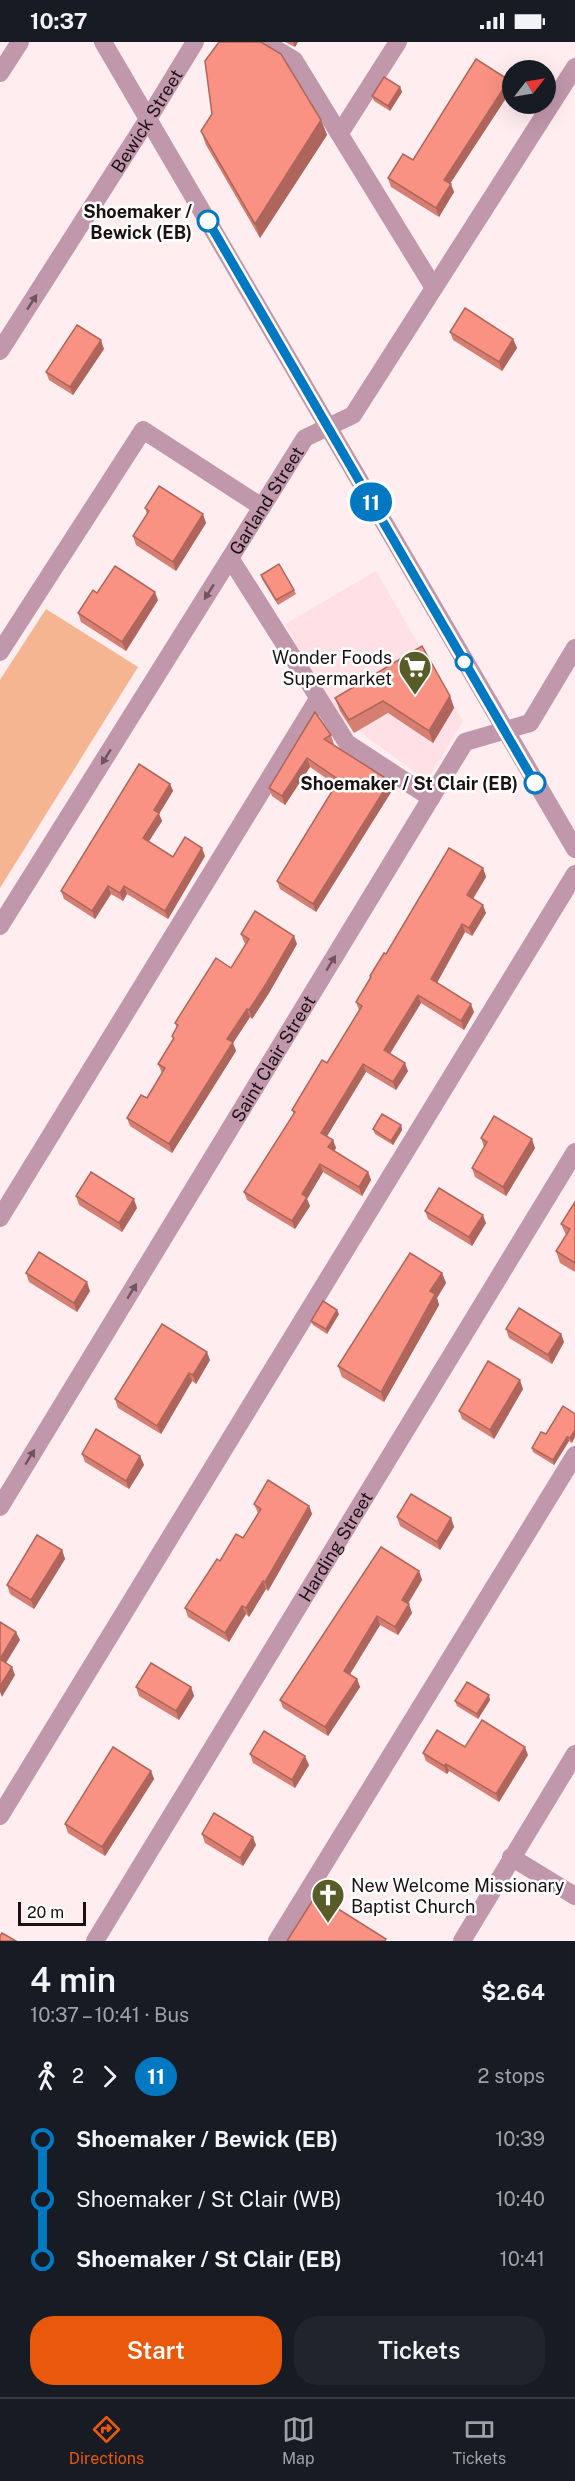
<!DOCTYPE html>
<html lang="en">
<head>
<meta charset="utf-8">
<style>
  body { margin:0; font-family:"Public Sans",sans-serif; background:#20242c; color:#f1f3f6; height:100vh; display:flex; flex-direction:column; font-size:22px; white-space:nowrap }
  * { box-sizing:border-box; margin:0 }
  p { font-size:20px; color:#9ea1a6 }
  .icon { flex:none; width:33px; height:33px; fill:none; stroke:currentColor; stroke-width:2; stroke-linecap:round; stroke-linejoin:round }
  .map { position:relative; height:1899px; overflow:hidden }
  .side { display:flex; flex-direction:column; background:#171b24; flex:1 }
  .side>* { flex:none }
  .badge { padding:0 12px; border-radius:20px; font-size:21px; line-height:39px }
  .needle { width:39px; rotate:59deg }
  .controls { position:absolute; left:502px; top:18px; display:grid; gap:12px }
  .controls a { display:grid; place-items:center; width:54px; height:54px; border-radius:50%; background:#171b24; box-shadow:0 6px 24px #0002; font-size:30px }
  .scale { position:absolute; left:18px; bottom:15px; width:68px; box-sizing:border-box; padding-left:6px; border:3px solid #1b1113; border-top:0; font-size:16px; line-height:21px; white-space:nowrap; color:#1b1113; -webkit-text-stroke:4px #fff; paint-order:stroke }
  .map>.badge { position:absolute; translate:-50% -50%; box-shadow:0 0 0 3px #fff }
  .legs { display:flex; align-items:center; gap:9px; height:66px; padding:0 30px; font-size:20px }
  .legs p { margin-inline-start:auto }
  .overview { display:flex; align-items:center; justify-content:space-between; height:102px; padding:0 30px }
  h1 { font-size:33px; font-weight:600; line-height:45px }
  .cta { display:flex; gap:12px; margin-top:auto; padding:12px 30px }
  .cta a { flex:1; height:69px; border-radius:24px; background:#ea580c; color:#fff; font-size:24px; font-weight:600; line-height:69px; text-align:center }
  .cta a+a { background:#20242c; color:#f1f3f6 }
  ul { padding:0 30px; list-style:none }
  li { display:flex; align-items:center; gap:21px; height:60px; font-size:22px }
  li i { display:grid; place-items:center; width:9px; height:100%; margin:0 8px; background:currentColor }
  li i::after { content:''; width:15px; height:15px; margin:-8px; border:4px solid; border-radius:50%; background:#171b24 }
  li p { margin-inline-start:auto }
  li:first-child i { background:linear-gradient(#0000 50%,currentColor 0) }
  li:last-child i { background:linear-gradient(currentColor 50%,#0000 0) }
  .status { display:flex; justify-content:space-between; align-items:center; height:42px; padding:0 30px; background:#171b24; direction:ltr }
  .status svg { height:16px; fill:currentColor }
  .menu { display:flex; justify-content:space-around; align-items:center; height:84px; border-top:2px solid #363941; background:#171b24; font-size:16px; color:#9ea1a6 }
  .menu a { display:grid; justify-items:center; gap:3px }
  .menu .on { color:#ea580c }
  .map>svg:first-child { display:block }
  .built { fill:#ffe1e5 }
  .green { fill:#f5b591 }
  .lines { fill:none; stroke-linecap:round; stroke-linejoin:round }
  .minor { stroke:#c197ab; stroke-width:18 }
  .wall { fill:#d67e71 }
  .shaded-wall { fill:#ae665c }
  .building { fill:#f99283; stroke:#ae665c; stroke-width:1.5 }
  .oneway { fill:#6e545f }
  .line-1-casing { stroke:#fff; stroke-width:14 }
  .line-1 { stroke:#0079c2; stroke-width:9 }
  .stop-1-dot { fill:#fff; stroke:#0079c2; stroke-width:3 }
  .labels { text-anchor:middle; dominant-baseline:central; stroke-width:5; stroke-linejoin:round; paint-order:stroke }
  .street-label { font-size:18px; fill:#1b1113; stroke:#fff }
  .stop-label { font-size:18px; font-weight:bold; fill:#1b1113; stroke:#fff; text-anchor:end }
  .poi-label { font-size:18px; fill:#1b1113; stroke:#fff; text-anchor:end }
</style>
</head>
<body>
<div class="status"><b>10:37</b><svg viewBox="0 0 49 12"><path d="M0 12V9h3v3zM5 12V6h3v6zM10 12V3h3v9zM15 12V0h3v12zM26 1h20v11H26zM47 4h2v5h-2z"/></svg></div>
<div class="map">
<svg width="575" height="1899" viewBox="0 0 575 1899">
  <rect width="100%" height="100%" fill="#ffedf0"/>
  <!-- built -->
  <polygon class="built" points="376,529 463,679 427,739 335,672 285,582"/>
  <!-- green -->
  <polygon class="green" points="46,567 138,625 0,846 0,638"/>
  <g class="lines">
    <!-- minor -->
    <g class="minor">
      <polyline points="103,0 575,807"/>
      <polyline points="264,0 294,18 434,246"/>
      <polyline points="0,31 20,0"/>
      <polyline points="340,91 398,0"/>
      <path id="s1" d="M0 309 148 77 195 0"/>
      <polyline points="230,516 347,701 431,756"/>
      <polyline points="0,610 143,388 262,465"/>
      <path id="s2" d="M0 884 305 396 353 373 575 25"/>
      <polyline points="0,1176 318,657"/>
      <path id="s3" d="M0 1465 465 700 530 681 575 606"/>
      <polyline points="0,1774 575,832"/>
      <polyline points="511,1815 575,1854"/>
      <path id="s4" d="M95 1899 575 1110"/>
      <polyline points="277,1899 575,1413"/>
      <polyline points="462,1899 575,1712"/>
    </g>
  </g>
  <!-- wall -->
  <g class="wall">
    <polygon points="285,0 298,0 295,5"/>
    <polygon points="400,45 402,50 390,69 374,59 372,54"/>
    <polygon points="512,47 450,142 454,150 439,175 391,145 388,136"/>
    <polygon points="212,72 321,78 327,93 260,196 206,103 201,89"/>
    <polygon points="450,290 513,297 517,306 502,329 453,298"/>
    <polygon points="104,307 73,353 49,338 46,330"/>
    <polygon points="145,466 206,481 176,529 136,503 133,494 147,472"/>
    <polygon points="261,533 294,548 296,552 278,563 262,537"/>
    <polygon points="158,558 126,609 81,580 78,571"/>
    <polygon points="450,654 454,666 433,701 388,671 354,691 340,669 335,656"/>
    <polygon points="315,670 331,693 334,702 333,703 390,739 393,747 316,870 280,847 277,839 336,743 310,725 285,763 272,754 269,746"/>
    <polygon points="170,742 173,749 159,772 162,779 148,800 173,815 205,814 168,877 127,852 123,859 111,852 95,877 64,857 61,849"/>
    <polygon points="483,826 486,835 473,857 486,871 472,894 465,890 437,941 474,970 464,988 421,961 390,1012 408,1029 396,1048 366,1030 327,1094 333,1098 336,1106 334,1109 368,1130 371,1138 362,1154 323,1130 307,1157 310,1164 295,1187 247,1158 244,1150 294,1072 292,1068 327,1021 359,968 356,960 371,937 370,934 386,912"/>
    <polygon points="241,892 297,902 269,951 252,977 250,975 233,1001 236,1009 172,1111 130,1084 127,1076 147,1056 162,1031 158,1022 173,998 172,994 177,986 175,981 231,926 246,902 244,900"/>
    <polygon points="401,1083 402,1088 393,1103 375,1092 373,1087"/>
    <polygon points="481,1096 535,1106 506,1154 475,1135 472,1126 484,1105"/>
    <polygon points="76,1154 137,1166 122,1190 79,1163"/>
    <polygon points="575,1160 575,1230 560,1221 556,1209 566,1193 561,1182"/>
    <polygon points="425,1169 486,1181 472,1204 428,1177"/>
    <polygon points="26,1231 90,1249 77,1270 29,1240"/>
    <polygon points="442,1231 446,1241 437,1256 439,1263 384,1360 342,1335 338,1324"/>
    <polygon points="339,1272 327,1292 313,1283 311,1279"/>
    <polygon points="506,1287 561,1292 564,1300 552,1322 509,1296"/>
    <polygon points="210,1318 196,1342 192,1339 161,1392 118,1366 115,1357"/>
    <polygon points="523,1347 494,1397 462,1377 459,1369"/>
    <polygon points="563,1364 572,1401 569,1399 554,1423 533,1410 532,1406 546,1392"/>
    <polygon points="82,1412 140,1414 144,1423 129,1447 85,1420"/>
    <polygon points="254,1462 309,1464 312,1472 268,1549 266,1547 249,1575 246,1572 229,1600 188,1575 185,1566 220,1519 243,1496 258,1471"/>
    <polygon points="397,1475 451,1476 454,1485 440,1508 400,1484"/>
    <polygon points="62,1508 65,1517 34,1567 10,1552 7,1543"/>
    <polygon points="419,1529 422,1538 408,1562 412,1571 398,1593 380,1583 350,1632 357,1637 360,1645 328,1694 283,1666 280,1658"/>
    <polygon points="136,1645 191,1645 194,1654 179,1678 139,1654"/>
    <polygon points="490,1658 478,1677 457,1664 455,1659"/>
    <polygon points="465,1705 528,1713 499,1760 449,1729 447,1732 426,1719 423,1711"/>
    <polygon points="250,1712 309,1723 295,1746 253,1721"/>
    <polygon points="151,1729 154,1737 105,1814 68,1791 65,1782"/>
    <polygon points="202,1792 256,1803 243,1824 205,1801"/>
  </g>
  <!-- shaded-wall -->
  <g class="shaded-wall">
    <polygon points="293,0 298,0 295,5"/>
    <polygon points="509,38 512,47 447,146 444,138"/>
    <polygon points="400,45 402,50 390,69 388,64"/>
    <polygon points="321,78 327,93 260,196 255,182"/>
    <polygon points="451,142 454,150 439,175 436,166"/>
    <polygon points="513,297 517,306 502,329 499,320"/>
    <polygon points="101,298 104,307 73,353 70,345"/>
    <polygon points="203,472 206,481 176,529 173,520"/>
    <polygon points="155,550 158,558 126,609 122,600"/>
    <polygon points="450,654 454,666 433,701 429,689"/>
    <polygon points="307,716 310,725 285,763 282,754"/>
    <polygon points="390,739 393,747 316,870 313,862"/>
    <polygon points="170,742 173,749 159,772 162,779 146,804 143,796 154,768"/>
    <polygon points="202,806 205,814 168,877 165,869"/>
    <polygon points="483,826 486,835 470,861 467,853"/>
    <polygon points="108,844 111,852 95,877 92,869"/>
    <polygon points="124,844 127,852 123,859 120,851"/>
    <polygon points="483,863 486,871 472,894 469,886"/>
    <polygon points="462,882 465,890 434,946 431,937"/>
    <polygon points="294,894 297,902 269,951 252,977 249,968"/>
    <polygon points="418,953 421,961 387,1016 384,1008"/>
    <polygon points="471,962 474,970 464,988 461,979"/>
    <polygon points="247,967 250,975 233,1001 236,1009 172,1111 169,1102 227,997"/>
    <polygon points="405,1021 408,1029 396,1048 393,1040"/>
    <polygon points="363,1022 366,1030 324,1099 321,1091"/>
    <polygon points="401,1083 402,1088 393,1103 391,1099"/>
    <polygon points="532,1097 535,1106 506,1154 503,1145"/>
    <polygon points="333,1098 336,1106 331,1114 328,1105"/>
    <polygon points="320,1122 323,1130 307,1157 310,1164 295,1187 292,1179 302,1152"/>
    <polygon points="368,1130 371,1138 362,1154 359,1145"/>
    <polygon points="134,1157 137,1166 122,1190 119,1181"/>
    <polygon points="483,1173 486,1181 472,1204 469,1195"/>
    <polygon points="442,1231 446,1241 437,1256 439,1263 384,1360 381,1350 430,1249"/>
    <polygon points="87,1240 90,1249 77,1270 74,1261"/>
    <polygon points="337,1268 339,1272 327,1292 326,1287"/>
    <polygon points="561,1292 564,1300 552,1322 548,1313"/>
    <polygon points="207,1310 210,1318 196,1342 193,1333"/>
    <polygon points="189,1331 192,1339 161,1392 157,1384"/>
    <polygon points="520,1338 523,1347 494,1397 490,1388"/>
    <polygon points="575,1388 575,1395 572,1401 570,1396"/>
    <polygon points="567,1395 569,1399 554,1423 553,1418"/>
    <polygon points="140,1414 144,1423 129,1447 126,1439"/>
    <polygon points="309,1464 312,1472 268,1549 265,1540"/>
    <polygon points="451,1476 454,1485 440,1508 437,1500"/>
    <polygon points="62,1508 65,1517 34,1567 31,1558"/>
    <polygon points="419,1529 422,1538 405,1566 402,1558"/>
    <polygon points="263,1539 266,1547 249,1575 246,1566"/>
    <polygon points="409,1562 412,1571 398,1593 395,1585"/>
    <polygon points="242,1564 246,1572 229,1600 225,1591"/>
    <polygon points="377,1574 380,1583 347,1637 344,1629"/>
    <polygon points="16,1590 20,1598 3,1626 0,1617"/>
    <polygon points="12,1625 15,1633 2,1655 0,1650 0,1644"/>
    <polygon points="357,1637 360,1645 328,1694 325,1685"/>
    <polygon points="191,1645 194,1654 179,1678 176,1669"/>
    <polygon points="489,1653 490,1658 478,1677 477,1672"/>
    <polygon points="525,1705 528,1713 499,1760 496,1752"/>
    <polygon points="305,1714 309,1723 295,1746 292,1738"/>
    <polygon points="446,1722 449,1729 447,1732 444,1724"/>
    <polygon points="151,1729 154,1737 105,1814 102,1805"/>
    <polygon points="253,1795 256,1803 243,1824 240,1816"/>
  </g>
  <!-- building -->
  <g class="building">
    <polygon points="219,0 261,0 281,12 321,78 255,182 201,89 212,72 205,19"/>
    <polygon points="476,17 509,38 444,138 451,142 436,166 388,136 403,112 413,118"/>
    <polygon points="384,35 400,45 388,64 372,54"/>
    <polygon points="465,266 513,297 499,320 450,290"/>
    <polygon points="77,283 101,298 70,345 46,330"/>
    <polygon points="159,444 203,472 173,520 133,494 149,469 145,466"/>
    <polygon points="279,522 294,548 276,558 261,533"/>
    <polygon points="115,524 155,550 122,600 78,571 93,548 97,551"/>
    <polygon points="422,604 450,654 429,689 383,659 349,678 335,656"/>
    <polygon points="315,670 331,693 324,697 390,739 313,862 277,839 339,738 307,716 282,754 269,746"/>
    <polygon points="139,722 170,742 154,768 159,771 143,796 173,815 185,795 202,806 165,869 124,844 120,851 108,844 92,869 61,849"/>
    <polygon points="449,806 483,826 467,853 483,863 469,886 462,882 431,937 471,962 461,979 418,953 384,1008 405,1021 393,1040 363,1022 321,1091 333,1098 328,1105 368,1130 359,1145 320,1122 302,1152 307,1155 292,1179 244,1150 295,1070 292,1068 322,1018 327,1021 362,964 356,960 371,935 370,934 384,911 386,912"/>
    <polygon points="255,869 294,894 266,942 249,968 247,967 227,997 233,1000 169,1102 127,1076 141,1053 147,1056 165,1026 158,1022 174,996 172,994 178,983 175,981 216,916 231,926 249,897 241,892"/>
    <polygon points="382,1072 401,1083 391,1099 373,1087"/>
    <polygon points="494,1074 532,1097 503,1145 472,1126 487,1100 481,1096"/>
    <polygon points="91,1130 134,1157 119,1181 76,1154"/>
    <polygon points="439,1146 483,1173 469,1195 425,1169"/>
    <polygon points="575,1160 575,1221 556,1209 570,1187 561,1182"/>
    <polygon points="39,1210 87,1240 74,1261 26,1231"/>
    <polygon points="410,1211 442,1231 430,1249 435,1252 381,1350 338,1324"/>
    <polygon points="323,1259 337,1268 326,1287 311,1279"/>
    <polygon points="519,1266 561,1292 548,1313 506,1287"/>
    <polygon points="162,1282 207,1310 193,1333 189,1331 157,1384 115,1357"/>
    <polygon points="488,1319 520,1338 490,1388 459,1369"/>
    <polygon points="563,1364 575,1372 575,1388 570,1396 567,1395 553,1418 532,1406 541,1390 546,1392"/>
    <polygon points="96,1387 140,1414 126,1439 82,1412"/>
    <polygon points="268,1438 309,1464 265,1540 263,1539 246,1566 242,1564 225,1591 185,1566 217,1517 220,1519 236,1492 243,1496 261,1467 254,1462"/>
    <polygon points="411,1452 451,1476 437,1500 397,1475"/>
    <polygon points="37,1493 62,1508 31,1558 7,1543"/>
    <polygon points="381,1505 419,1529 402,1558 409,1562 395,1585 377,1574 344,1629 357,1637 325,1685 280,1658"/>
    <polygon points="0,1580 16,1590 0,1617"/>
    <polygon points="0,1617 12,1625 0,1644"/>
    <polygon points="151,1621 191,1645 176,1669 136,1645"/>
    <polygon points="467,1640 489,1653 477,1672 455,1659"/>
    <polygon points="482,1678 525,1705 496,1752 446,1722 444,1724 423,1711 437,1688 465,1705"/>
    <polygon points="264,1689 305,1714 292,1738 250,1712"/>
    <polygon points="113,1705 151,1729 102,1805 65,1782"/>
    <polygon points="214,1771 253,1795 240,1816 202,1792"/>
    <polygon points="316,1853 386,1897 385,1899 287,1899"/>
    <polygon points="2,1891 16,1899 0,1899 0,1894"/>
  </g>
  <!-- one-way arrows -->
  <defs><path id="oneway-solid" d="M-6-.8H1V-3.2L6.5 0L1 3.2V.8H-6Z" transform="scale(1.5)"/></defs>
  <g class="oneway">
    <use href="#oneway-solid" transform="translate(32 260) rotate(-57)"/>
    <use href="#oneway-solid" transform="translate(209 550) rotate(122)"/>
    <use href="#oneway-solid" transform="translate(106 715) rotate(122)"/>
    <use href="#oneway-solid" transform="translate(331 921) rotate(-59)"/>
    <use href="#oneway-solid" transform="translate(132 1249) rotate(-59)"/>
    <use href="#oneway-solid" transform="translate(30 1415) rotate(-59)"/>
  </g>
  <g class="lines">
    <!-- line-1 casing -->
    <g class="line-1-casing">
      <polyline id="line-1" points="208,179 535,741"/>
    </g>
    <!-- line-1 -->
    <use href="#line-1" class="line-1"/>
  </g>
  <!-- icons -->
  <defs>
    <g id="supermarket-pin" transform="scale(1.725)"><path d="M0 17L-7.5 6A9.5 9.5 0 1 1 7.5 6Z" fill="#585c29" stroke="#fff"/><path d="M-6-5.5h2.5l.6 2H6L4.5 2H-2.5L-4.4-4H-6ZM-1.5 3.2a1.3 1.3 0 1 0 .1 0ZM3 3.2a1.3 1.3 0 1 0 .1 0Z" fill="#fff"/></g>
    <g id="church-pin" transform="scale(1.725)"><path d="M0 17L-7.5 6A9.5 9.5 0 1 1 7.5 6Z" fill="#585c29" stroke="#fff"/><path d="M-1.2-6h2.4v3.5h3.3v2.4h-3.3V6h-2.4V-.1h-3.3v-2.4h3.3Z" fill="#fff"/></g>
  </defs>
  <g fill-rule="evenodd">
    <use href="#supermarket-pin" x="415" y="625"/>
    <use href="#church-pin" x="328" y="1853"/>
  </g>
  <!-- markers -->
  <g class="stop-1-dot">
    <circle cx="208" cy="179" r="10"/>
    <circle cx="464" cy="620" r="8"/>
    <circle cx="535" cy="741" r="10"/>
  </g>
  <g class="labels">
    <!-- street labels -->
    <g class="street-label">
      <text stroke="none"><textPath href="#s1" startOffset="273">Bewick Street</textPath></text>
      <text stroke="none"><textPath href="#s2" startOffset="502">Garland Street</textPath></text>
      <text stroke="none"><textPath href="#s3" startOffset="525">Saint Clair Street</textPath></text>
      <text stroke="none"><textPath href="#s4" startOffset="462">Harding Street</textPath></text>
    </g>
    <!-- stop labels -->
    <g class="stop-label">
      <text x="192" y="169">Shoemaker /<tspan x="192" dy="21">Bewick (EB)</tspan></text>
      <text x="518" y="741">Shoemaker / St Clair (EB)</text>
    </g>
    <!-- poi labels -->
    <g class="poi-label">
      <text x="392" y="615">Wonder Foods<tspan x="392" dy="21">Supermarket</tspan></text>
      <text x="351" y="1843" text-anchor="start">New Welcome Missionary<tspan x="351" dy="21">Baptist Church</tspan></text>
    </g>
  </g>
</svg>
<div class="controls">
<a><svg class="needle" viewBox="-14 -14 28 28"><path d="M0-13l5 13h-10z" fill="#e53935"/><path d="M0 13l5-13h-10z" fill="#9ea1a6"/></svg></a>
</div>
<div class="scale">20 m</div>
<b class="badge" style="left:371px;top:460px;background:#0079c2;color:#fff">11</b>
</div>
<section class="side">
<div class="overview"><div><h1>4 min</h1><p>10:37 – 10:41 · Bus</p></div><b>$2.64</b></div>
<div class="legs"><svg class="icon" aria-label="walk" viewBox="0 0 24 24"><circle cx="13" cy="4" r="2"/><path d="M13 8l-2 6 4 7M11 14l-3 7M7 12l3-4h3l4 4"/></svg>2<svg class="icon" aria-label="forward" viewBox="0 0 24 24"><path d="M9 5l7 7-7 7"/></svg><b class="badge" style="background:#0079c2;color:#fff">11</b><p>2 stops</p></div>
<ul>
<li><i style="color:#0079c2"></i><b>Shoemaker / Bewick (EB)</b><p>10:39</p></li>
<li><i style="color:#0079c2"></i><span>Shoemaker / St Clair (WB)</span><p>10:40</p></li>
<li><i style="color:#0079c2"></i><b>Shoemaker / St Clair (EB)</b><p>10:41</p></li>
</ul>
<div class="cta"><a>Start</a><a>Tickets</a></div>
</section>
<nav class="menu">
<a class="on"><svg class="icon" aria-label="directions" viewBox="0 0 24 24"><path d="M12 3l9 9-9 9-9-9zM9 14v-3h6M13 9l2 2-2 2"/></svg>Directions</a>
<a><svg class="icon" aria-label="map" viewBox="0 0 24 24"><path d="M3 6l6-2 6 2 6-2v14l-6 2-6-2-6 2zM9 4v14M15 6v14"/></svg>Map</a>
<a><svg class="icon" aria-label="tickets" viewBox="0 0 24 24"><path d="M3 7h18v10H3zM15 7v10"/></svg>Tickets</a>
</nav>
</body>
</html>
